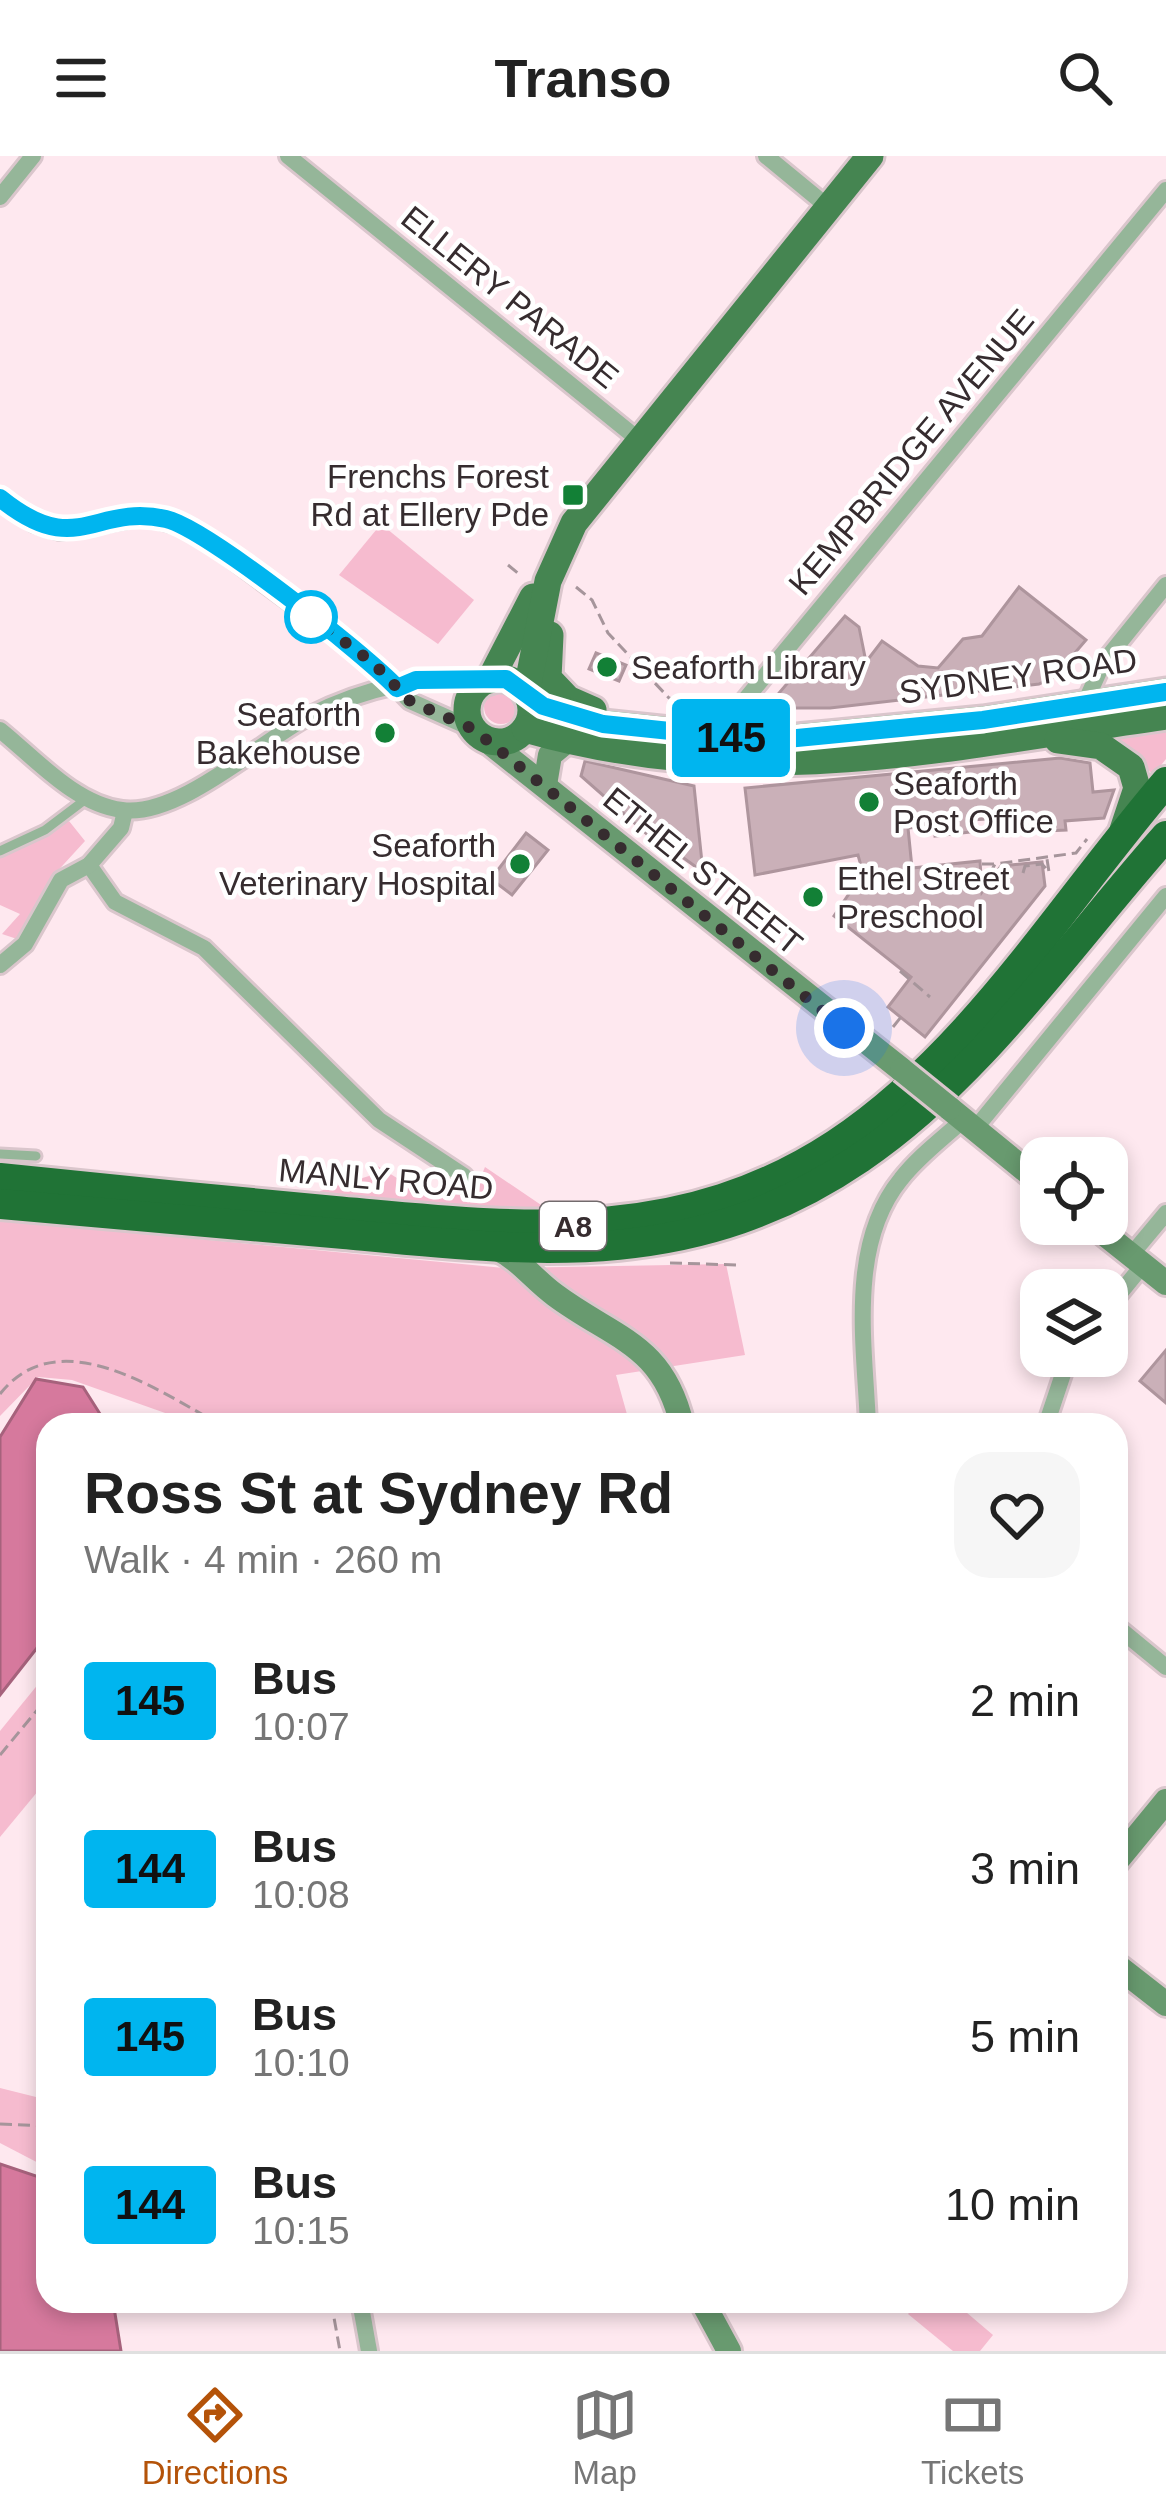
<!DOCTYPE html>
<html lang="en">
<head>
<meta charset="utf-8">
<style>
  body { margin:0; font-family:Helvetica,sans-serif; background:#f6f6f6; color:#222; height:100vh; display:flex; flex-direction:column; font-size:45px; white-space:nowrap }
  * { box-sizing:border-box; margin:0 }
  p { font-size:39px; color:#767676 }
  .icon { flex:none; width:66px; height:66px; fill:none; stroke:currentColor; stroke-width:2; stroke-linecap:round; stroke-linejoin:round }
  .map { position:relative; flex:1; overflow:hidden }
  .details { position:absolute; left:36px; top:1257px; width:1092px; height:900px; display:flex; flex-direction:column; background:#fff; border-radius:36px; box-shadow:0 6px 18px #0003 }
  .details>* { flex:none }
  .badge { padding:0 24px; border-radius:9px; font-size:42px; line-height:78px }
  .fabs { position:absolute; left:1020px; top:981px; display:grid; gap:24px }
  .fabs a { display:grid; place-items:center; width:108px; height:108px; border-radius:24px; background:#fff; box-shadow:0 6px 18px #0003; font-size:60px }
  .you { position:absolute; width:60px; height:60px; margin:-30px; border:9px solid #fff; border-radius:50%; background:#1a73e8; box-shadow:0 0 0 18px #1a73e833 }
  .map>.badge { position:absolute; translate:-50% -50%; box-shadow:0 0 0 6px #fff }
  .round { display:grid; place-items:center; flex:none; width:126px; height:126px; border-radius:36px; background:#f6f6f6 }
  .overview { display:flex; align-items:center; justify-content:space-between; height:204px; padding:0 48px }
  h1 { font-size:57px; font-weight:800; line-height:90px }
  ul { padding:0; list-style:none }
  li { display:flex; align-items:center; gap:36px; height:168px; padding:0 48px }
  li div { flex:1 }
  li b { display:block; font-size:45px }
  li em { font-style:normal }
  li .badge { min-width:132px; font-weight:700; text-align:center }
  header { display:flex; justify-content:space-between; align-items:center; height:156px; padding:0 48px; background:#fff; font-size:54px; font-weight:800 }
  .dock { display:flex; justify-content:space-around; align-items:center; height:168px; border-top:3px solid #e0e0e0; background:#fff; font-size:33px; color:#767676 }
  .dock a { display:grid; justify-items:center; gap:6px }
  .dock .active { color:#b45309 }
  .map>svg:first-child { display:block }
  .green { fill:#f6bbcf }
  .water { fill:#d6799d; stroke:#a6627c; stroke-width:3 }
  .building { fill:#cab0b8; stroke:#ae959d; stroke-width:3 }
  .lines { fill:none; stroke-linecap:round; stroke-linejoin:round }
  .lane-casing { stroke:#dac6cc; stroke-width:15 }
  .street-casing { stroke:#dac6cc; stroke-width:22 }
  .secondary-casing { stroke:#dac6cc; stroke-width:30 }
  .primary-casing { stroke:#dac6cc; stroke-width:33 }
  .highway-casing { stroke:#dac6cc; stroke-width:36 }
  .path { stroke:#a6959b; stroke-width:3; stroke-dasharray:12 6; stroke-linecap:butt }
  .lane { stroke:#95b699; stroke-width:9 }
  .street { stroke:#95b699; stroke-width:16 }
  .secondary { stroke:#689a6f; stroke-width:24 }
  .primary { stroke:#458551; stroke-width:27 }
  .highway { stroke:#207336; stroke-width:30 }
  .secondary-bridge-casing { stroke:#dac6cc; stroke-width:30; stroke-linecap:butt }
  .secondary-bridge { stroke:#689a6f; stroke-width:24 }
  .line-casing { stroke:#fff; stroke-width:27 }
  .line { stroke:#00b5ef; stroke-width:18 }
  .walk { stroke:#362c2f; stroke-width:12; stroke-dasharray:0 21.6 }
  .poi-dot { fill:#128036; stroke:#fff; stroke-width:4.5 }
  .stop-dot { fill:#fff; stroke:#00b5ef; stroke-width:6 }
  .labels { text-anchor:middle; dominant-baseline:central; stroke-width:9; stroke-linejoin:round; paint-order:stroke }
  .shield { fill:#fff; stroke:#726b6d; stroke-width:3 }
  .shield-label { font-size:30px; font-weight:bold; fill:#362c2f }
  .street-label { font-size:33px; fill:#362c2f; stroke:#fff }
  .poi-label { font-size:33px; fill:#362c2f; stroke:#fff; text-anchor:end }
</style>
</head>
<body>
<header><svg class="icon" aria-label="menu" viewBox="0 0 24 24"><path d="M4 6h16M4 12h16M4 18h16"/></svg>Transo<svg class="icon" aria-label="search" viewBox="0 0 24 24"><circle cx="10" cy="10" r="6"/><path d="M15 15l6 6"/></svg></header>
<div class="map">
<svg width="1166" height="2195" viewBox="0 0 1166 2195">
  <rect width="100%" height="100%" fill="#fee8ef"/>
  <!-- green -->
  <g class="green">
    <polygon points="381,368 474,444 438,488 339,419"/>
    <circle cx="501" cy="551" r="17"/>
    <polygon points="1166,570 1166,603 1153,619 1131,594 1103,579"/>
    <polygon points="69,665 85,685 53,720 17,783 2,778 20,758 0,749 0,702"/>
    <polygon points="376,1009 405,1027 438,1033 449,1026 465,1035 477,1030 485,1011 550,1055 525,1059 320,1040 320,1035 369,1020"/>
    <polygon points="0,1064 504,1112 726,1108 745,1199 616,1219 630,1269 199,1269 72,1224 38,1221 0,1260"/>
    <polygon points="48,1516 48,1623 0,1681 0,1575"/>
    <polygon points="0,1932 48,1944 48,2012 0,1987"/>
    <polygon points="919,2145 953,2145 993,2179 980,2195 953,2195 908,2158"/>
  </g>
  <!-- water -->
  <g class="water">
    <polygon points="36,1223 83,1231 107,1269 48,1269 48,1478 0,1539 0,1281"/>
    <polygon points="0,2008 48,2024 48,2145 113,2145 121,2195 0,2195"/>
  </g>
  <!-- building -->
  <g class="building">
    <polygon points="1019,431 1086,484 1055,520 1039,528 830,552 782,552 773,544 845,460 859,471 866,506 882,485 918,510 938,512 963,483 982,480"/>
    <polygon points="596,497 626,509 619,525 589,513"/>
    <polygon points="1060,602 1090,607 1093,636 1114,634 1104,662 1065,665 1066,674 1045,675 1038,660 970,664 971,676 935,680 934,670 908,672 912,712 980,705 982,736 1001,710 1042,706 1045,730 925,881 888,851 911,821 834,760 863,717 858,699 755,719 745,632"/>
    <polygon points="585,605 694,630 703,716 678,698 674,702 581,620"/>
    <polygon points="526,677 548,694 512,739 491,723"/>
    <polygon points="1166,1194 1166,1247 1140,1225"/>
  </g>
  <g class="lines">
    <!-- lane casing -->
    <g class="lane-casing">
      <g id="lane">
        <polyline points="0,695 45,674 86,643"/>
        <polyline points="0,998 36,1000"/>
      </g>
    </g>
    <!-- street casing -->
    <g class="street-casing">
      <g id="street">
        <polyline points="288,0 639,284"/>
        <polyline points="766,0 828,51"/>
        <polyline points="0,41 33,0"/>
        <polyline points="0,342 34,367 60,375 145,360 190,372 373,507 410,545 473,573"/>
        <polyline points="1083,551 1103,507 1166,429"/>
        <path d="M0 574C36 603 75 648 122 654 178 662 260 586 309 560 361 533 430 516 488 525"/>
        <polyline points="733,587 739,551 1166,34"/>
        <polyline points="89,709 115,746 204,792 379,964 464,1020"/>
        <polyline points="0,809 25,788 61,724 89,709 121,672 125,655"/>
        <polyline points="974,974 1166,740"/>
        <polyline points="1131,1099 1166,1057"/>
        <polyline points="1107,1153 1143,1109"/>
        <path d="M868 1269C865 1191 847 1089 901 1023 918 1001 942 983 962 965"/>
        <polyline points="1046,1269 1069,1200"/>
        <polyline points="1116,1470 1166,1511"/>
        <polyline points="360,2145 369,2195"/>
      </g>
    </g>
    <!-- secondary casing -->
    <g class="secondary-casing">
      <g id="secondary">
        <polyline points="485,583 902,914"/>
        <polyline points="546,623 550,599 568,584"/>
        <polyline points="949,952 1041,1027"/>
        <polyline points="1092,1068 1166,1127"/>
        <path d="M496 1092C521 1104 533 1123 555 1139 614 1183 663 1187 682 1269"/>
        <polyline points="1116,1706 1166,1645"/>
        <polyline points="1116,1809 1166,1848"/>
        <polyline points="702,2145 729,2195"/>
      </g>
    </g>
    <!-- primary casing -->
    <g class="primary-casing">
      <g id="primary">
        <polyline points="550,479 548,522 568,543 593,554"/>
        <circle cx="499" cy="554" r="32"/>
        <polyline points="490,524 533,441"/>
        <polyline points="526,538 548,425 574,367 870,0"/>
        <polyline points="528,541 603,568 766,585 983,564 1166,536"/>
        <path d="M525 573C752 638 940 592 1166 560"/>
        <polyline points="1058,584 1101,590 1131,611 1137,632 1123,674"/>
      </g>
    </g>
    <!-- highway casing -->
    <g class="highway-casing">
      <g id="highway">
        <path d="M0 1022C112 1033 223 1045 335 1055 514 1071 676 1093 836 988 972 898 1062 747 1166 626"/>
        <path d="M0 1048C115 1059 229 1067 344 1078 533 1096 693 1116 860 1002 981 920 1070 788 1166 680"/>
      </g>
    </g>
    <!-- path -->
    <g class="path">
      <polyline points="508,409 519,418"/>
      <polyline points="576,431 592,444 608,477 669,542 709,555"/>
      <polyline points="982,708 994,708"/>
      <polyline points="1023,717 1025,710 1042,708 1049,716 1047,703"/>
      <polyline points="989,719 995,708 1076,697 1087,683"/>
      <polyline points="900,815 930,841"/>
      <polyline points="893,871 901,861"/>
      <polyline points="670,1107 739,1109"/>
      <path d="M0 1238C58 1164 157 1234 221 1269"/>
      <polyline points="0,1599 48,1541"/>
      <polyline points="0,1968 48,1970"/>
      <polyline points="331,2145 340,2195"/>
    </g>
    <!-- lane -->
    <use href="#lane" class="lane"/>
    <!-- street -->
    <use href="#street" class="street"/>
    <!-- secondary -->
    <use href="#secondary" class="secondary"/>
    <!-- primary -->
    <use href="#primary" class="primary"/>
    <!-- highway -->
    <use href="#highway" class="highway"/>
    <!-- secondary-bridge casing -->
    <g class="secondary-bridge-casing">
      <polyline id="secondary-bridge" points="902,914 949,952"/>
    </g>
    <!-- secondary-bridge -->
    <use href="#secondary-bridge" class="secondary-bridge"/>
  </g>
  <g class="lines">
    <!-- line casing -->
    <g class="line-casing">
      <path id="line" d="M0 342C78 405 93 347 166 363 206 372 365 498 397 532L416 524 506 523 543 550 603 568 766 585 983 564 1166 536"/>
    </g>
    <!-- line -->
    <use href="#line" class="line"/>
    <!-- walk -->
    <polyline class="walk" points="311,461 373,507 410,545 473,573 844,872"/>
  </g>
  <!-- markers -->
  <g class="poi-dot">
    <rect x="561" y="327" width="24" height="24" rx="6"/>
    <circle cx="607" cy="511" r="12"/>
    <circle cx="385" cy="577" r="12"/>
    <circle cx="869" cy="646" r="12"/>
    <circle cx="520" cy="708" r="12"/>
    <circle cx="813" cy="741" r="12"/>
  </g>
  <circle class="stop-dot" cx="311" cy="461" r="24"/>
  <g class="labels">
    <!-- shield labels -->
    <rect class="shield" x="540" y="1046" width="66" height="48" rx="9"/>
    <g class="shield-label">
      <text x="573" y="1070">A8</text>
    </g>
    <!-- street labels -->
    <g class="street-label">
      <text transform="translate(510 141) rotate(39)">ELLERY PARADE</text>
      <text transform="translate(911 296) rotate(-50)">KEMPBRIDGE AVENUE</text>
      <text transform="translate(1018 520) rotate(-8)">SYDNEY ROAD</text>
      <text transform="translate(703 715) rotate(39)">ETHEL STREET</text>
      <text transform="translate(386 1023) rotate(5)">MANLY ROAD</text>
    </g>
    <!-- poi labels -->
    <g class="poi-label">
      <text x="549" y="320">Frenchs Forest<tspan x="549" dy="38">Rd at Ellery Pde</tspan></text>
      <text x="631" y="511" text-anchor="start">Seaforth Library</text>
      <text x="361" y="558">Seaforth<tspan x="361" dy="38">Bakehouse</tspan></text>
      <text x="893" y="627" text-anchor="start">Seaforth<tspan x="893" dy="38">Post Office</tspan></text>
      <text x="496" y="689">Seaforth<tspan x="496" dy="38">Veterinary Hospital</tspan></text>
      <text x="837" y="722" text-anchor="start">Ethel Street<tspan x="837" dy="38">Preschool</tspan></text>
    </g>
  </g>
</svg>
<div class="fabs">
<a><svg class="icon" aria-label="locate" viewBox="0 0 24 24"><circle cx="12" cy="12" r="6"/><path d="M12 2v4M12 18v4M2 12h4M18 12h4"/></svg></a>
<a><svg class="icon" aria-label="layers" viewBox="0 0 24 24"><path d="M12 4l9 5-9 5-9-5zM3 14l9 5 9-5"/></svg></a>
</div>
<div class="you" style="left:844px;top:872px"></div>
<b class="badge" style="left:731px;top:582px;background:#00b5ef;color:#111">145</b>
<section class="details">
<div class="overview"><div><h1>Ross St at Sydney Rd</h1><p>Walk · 4 min · 260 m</p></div><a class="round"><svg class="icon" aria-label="heart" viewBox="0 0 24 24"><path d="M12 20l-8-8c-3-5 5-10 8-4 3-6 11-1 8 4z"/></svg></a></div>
<ul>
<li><span class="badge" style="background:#00b5ef;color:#111">145</span><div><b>Bus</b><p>10:07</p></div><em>2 min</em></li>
<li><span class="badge" style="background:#00b5ef;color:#111">144</span><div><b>Bus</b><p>10:08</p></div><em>3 min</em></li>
<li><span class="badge" style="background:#00b5ef;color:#111">145</span><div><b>Bus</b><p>10:10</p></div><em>5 min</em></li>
<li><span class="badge" style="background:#00b5ef;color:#111">144</span><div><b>Bus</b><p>10:15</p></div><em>10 min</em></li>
</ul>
</section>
</div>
<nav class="dock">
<a class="active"><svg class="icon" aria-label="directions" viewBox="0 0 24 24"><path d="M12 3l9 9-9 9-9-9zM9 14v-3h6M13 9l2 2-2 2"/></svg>Directions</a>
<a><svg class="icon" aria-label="map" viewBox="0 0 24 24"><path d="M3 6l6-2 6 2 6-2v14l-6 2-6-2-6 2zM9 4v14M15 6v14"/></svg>Map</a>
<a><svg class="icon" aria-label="tickets" viewBox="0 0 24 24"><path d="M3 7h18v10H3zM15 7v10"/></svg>Tickets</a>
</nav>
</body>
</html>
